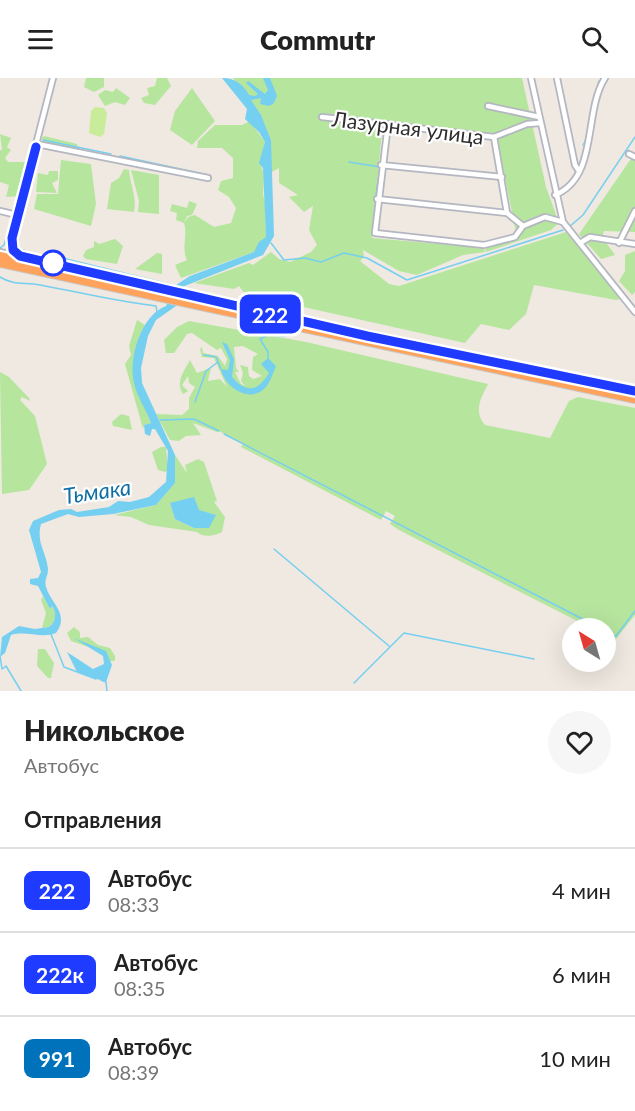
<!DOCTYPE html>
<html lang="ru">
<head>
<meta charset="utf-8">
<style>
  body { margin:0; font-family:Lato,sans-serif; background:#f6f6f6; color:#222; height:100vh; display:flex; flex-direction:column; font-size:22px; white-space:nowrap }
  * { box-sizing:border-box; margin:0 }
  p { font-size:20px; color:#767676 }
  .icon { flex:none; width:33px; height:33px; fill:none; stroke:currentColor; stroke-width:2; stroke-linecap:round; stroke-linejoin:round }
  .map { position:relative; height:613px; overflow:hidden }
  .drawer { display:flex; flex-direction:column; background:#fff; flex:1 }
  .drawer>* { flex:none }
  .badge { padding:0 12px; border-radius:9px; font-size:21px; line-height:39px }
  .needle { width:39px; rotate:323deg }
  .fabs { position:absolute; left:562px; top:540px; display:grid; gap:12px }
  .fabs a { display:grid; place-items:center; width:54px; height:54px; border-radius:50%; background:#fff; box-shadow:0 6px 24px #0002; font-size:30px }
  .map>.badge { position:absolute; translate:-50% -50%; box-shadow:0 0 0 3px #fff }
  h2 { padding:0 24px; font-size:22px; line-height:54px }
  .round { display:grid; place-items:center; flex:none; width:63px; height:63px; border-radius:32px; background:#f6f6f6 }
  .overview { display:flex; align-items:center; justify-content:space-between; height:102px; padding:0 24px }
  h1 { font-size:28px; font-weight:800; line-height:45px }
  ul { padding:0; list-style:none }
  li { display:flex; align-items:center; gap:18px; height:84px; padding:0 24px; border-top:2px solid #e0e0e0 }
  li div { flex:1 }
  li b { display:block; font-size:22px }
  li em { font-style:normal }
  li .badge { min-width:66px; font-weight:700; text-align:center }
  header { display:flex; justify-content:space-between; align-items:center; height:78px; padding:0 24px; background:#fff; font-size:27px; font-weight:800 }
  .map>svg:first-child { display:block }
  .green { fill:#b6e59e; fill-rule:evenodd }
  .pitch { fill:#c9ec9a }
  .water { fill:#75cff0 }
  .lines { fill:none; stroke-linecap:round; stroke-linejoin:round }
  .stream { stroke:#75cff0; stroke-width:1.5 }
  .minor-casing { stroke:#b4b7c1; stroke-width:8 }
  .highway-casing { stroke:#c9c9c9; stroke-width:10 }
  .minor { stroke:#fff; stroke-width:4.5 }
  .highway { stroke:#ffa35c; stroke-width:8 }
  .line-casing { stroke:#fff; stroke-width:14 }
  .line { stroke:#1f3bff; stroke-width:9 }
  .stop-dot { fill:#fff; stroke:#1f3bff; stroke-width:3 }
  .labels { text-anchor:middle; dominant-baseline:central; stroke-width:4.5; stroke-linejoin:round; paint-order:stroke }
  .street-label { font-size:21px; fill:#2e2e2e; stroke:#fff }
  .water-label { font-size:22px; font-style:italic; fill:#0d6fa3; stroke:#fff }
</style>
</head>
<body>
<header><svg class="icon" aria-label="menu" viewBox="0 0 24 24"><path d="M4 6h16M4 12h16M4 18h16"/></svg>Commutr<svg class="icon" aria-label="search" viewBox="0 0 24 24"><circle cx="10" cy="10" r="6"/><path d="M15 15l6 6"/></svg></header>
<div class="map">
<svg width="635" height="613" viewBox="0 0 635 613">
  <rect width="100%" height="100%" fill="#efe9e1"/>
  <!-- green -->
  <g class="green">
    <polygon points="86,0 104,0 104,9 94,14 84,9"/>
    <polygon points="157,0 167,0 171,8 155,27 144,25 141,20 149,17 147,10 155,8"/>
    <polygon points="233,0 522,0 546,109 559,145 551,152 486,174 485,168 517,160 520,151 516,154 496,56 383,42 372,160 484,170 485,174 463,177 417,197 399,193 363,172 364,179 360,183 389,206 399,208 566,154 621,221 616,222 534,207 526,236 509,252 481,246 465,265 245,216 239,208 234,211 194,205 249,185 253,187 271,174 279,181 290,184 311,174 317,167 309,152 313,128 304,134 289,119 298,117 279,105 279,90 270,95 271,62 261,38"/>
    <polygon points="116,10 130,20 125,27 115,24 105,28 98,17 105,12 113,14"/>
    <polygon points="192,10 215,43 192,67 170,52 175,33"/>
    <path d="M250 43 265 64 261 87 264 97 263 117 265 123 266 159 254 174 181 200 175 187 187 182C181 170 188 158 184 145L176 142 177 135 170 133 172 126 187 130 189 123 197 126 192 137 187 138 184 145 188 139 195 137 214 149 231 145 236 130 229 119 218 112 221 103 233 100V80L222 70H197L198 63 215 47H242Z"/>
    <polygon points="0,56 11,60 7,69 11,72 5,80 8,84 29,84 20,118 6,119 9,107 0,104 0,72 2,72"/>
    <polygon points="44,58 77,66 78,71 44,66 42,60"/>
    <polygon points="635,75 635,154 604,153 602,159 615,177 601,181 579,156"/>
    <polygon points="61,82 91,86 96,126 91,148 34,131 37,116 58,116"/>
    <path d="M124 91 129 92C130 106 137 119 134 134L107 131 111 105 119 100Z"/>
    <polygon points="131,92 159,97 159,136 138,134 139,123"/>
    <polygon points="49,93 58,93 58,102 52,105 57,115 36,114 38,95 48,97"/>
    <polygon points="115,161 123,168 117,186 86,181 83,178 86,172 94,169 94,163 99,166"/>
    <polygon points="635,173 635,214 632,217 619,203 625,193 625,177"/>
    <polygon points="157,175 162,176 162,196 135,191"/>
    <path d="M137 242 145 247C126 283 138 310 151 345L144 347 143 351 125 286 131 277 129 268Z"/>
    <path d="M189 243 306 264 488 306C481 320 473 333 485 347L550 360 569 323 578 319 635 330V537L616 561 607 557 606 550H591L399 452 390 446 395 438 386 433 381 442 241 369 243 366 219 353 217 354 193 345 201 357 186 358 179 363 170 362 156 336 182 337 189 331V320L195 309 189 305 188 298 182 307 188 313 183 316C175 304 184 293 190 282L197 295 211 290 208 303 220 301 227 309 214 280 202 279 200 271 202 269 203 275 218 278 225 288 227 281 221 270 217 272 192 255 187 256 174 275H166L164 262 177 249ZM243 268 258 276 253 279 252 292 262 298 253 301 249 298 248 289 240 287 243 295 241 303 245 308 241 306 235 294H239L236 290 234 269Z"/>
    <polygon points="0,294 9,299 29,320 30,323 22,319 20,322 35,338 47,386 29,412 2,416"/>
    <polygon points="121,336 129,338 132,352 113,348 112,344"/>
    <polygon points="161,369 166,369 168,392 165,394 158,392 152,374"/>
    <path d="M175 377 187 395 185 387 198 381 204 384 217 423 214 424 225 439 222 454C214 458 204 460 197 454L149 447 131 439 114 437 156 427 175 405ZM170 425 215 437 194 450 175 441Z"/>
    <path d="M43 518 50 531 52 528C57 535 56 543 49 549L42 550 46 535 41 522Z"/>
    <polygon points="74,549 80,554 80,560 88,559 98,567 110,570 115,578 115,583 109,583 103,574 71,563 67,555"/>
    <polygon points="38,571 45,571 54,585 51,600 48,600 37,588"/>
  </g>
  <!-- pitch -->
  <polygon class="pitch" points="95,29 104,30 107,35 104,56 100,59 89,55 91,33"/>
  <!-- water -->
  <g class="water">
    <path d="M222 0C235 0 243 6 249 17L255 18 258 16 246 5 248 3 265 16 268 12 263 0H270L277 18 274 25 269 28 260 26 261 20 251 22 261 37 271 62 274 158 263 177 182 209 176 228 156 242 148 258 141 290 142 305 175 377V405L156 427 113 436 79 439 68 436 41 446C36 465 46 473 48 491 48 499 44 501 46 509 51 526 70 536 56 555 41 561 26 552 11 557L5 575 0 579 2 559 19 548 35 551 49 549C56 544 57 535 52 528L50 531 38 508 30 506V501L38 500 41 494 29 452 33 443 59 432 71 431 77 434 109 429 118 423 130 424 149 419 166 404 168 373 155 351H152L150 358 145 356 144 347 151 345C146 331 137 319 134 305 128 281 141 237 166 228L176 207 190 198 254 174 259 164 266 159 263 90 259 85 265 64 259 54 245 41 247 31Z"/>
    <path d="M222 264 227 266 234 281 232 299C246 315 258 314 269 295L261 286 268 280 276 288C273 295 270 305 265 310 250 326 224 309 221 291L228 292 230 282Z"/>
    <polygon points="194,419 199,432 216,437 209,450 194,450 175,441 170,425"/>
    <polygon points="74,560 106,573 112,587 106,604 77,594 67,574 93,591 104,586 103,578"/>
  </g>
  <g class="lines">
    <!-- stream -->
    <g class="stream">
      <polyline points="593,26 599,3"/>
      <polyline points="590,40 592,30"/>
      <polyline points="43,62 111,76"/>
      <polyline points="583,67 587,60"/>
      <polyline points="120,78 208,97"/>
      <polyline points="349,84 380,89 376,117"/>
      <polyline points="20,148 16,167 19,173 24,172 32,178 62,180 177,208"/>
      <polyline points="569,149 583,137 635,59"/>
      <polyline points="271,165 284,182 305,180 321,184 344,175 367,180 407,202 563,152"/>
      <polyline points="0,170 4,167 12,142"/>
      <path d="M0 199C14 208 25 204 40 207 79 214 118 224 156 228L157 234"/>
      <polyline points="252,249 269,257 285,258"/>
      <polyline points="268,257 260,261 268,274 268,280"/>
      <polyline points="204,277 216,279 221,291"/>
      <polyline points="195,324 206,293 218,284"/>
      <polyline points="160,342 194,341 219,353"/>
      <polyline points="224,356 600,550"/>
      <polyline points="274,471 389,568"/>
      <polyline points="608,555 616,558 635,533"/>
      <polyline points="51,556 64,589 96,601"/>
      <polyline points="0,578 2,591 6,588 21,613"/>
      <polyline points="101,602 106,604 107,613"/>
      <polyline points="354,605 404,555 534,581"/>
    </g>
    <!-- minor casing -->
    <g class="minor-casing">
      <g id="minor">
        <polyline points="531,0 563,144 635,234"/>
        <polyline points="557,0 575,87 579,93"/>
        <polyline points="488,28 539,39"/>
        <polyline points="322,39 494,59 527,46 540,45"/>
        <polyline points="388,46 375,155 484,167 515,159 523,148"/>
        <polyline points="494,59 507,135 523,148 545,139 563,144"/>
        <polyline points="37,66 208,100"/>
        <polyline points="629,76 635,79"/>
        <polyline points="381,87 502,99"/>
        <path d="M555 117C599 99 583 34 605 0"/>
        <polyline points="377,121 507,135"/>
        <polyline points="0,133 17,137"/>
        <polyline points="580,165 590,159 635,166"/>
        <polyline points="619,165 635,133"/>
        <polyline points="0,174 85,193"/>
        <polyline points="20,178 12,169 12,160 53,0"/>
      </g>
    </g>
    <!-- highway casing -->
    <g class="highway-casing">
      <g id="highway">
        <polyline points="0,178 635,313"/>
        <polyline points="0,185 635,321"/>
      </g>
    </g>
    <!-- minor -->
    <use href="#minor" class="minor"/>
    <!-- highway -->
    <use href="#highway" class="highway"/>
  </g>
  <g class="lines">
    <!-- line casing -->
    <g class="line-casing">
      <polyline id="line" points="36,69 12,160 13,172 20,178 367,258 635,313"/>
    </g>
    <!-- line -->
    <use href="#line" class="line"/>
  </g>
  <!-- markers -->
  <circle class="stop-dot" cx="53" cy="185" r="12"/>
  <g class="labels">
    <!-- street labels -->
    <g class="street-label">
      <text transform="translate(408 49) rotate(7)">Лазурная улица</text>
    </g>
    <!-- water labels -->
    <g class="water-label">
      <text transform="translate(97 413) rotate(-8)">Тьмака</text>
    </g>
  </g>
</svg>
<div class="fabs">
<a><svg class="needle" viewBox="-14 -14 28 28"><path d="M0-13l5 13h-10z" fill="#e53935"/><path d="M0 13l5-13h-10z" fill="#767676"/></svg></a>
</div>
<b class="badge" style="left:270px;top:236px;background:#1f3bff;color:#fff">222</b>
</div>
<section class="drawer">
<div class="overview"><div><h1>Никольское</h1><p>Автобус</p></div><a class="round"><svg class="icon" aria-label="heart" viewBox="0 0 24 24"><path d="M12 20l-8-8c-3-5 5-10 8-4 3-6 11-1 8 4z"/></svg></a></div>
<h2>Отправления</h2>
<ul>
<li><span class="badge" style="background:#1f3bff;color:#fff">222</span><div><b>Автобус</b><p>08:33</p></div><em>4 мин</em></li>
<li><span class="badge" style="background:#1f3bff;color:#fff">222к</span><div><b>Автобус</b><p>08:35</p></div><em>6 мин</em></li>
<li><span class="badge" style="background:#0072bc;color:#fff">991</span><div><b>Автобус</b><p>08:39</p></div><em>10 мин</em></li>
</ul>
</section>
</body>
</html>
